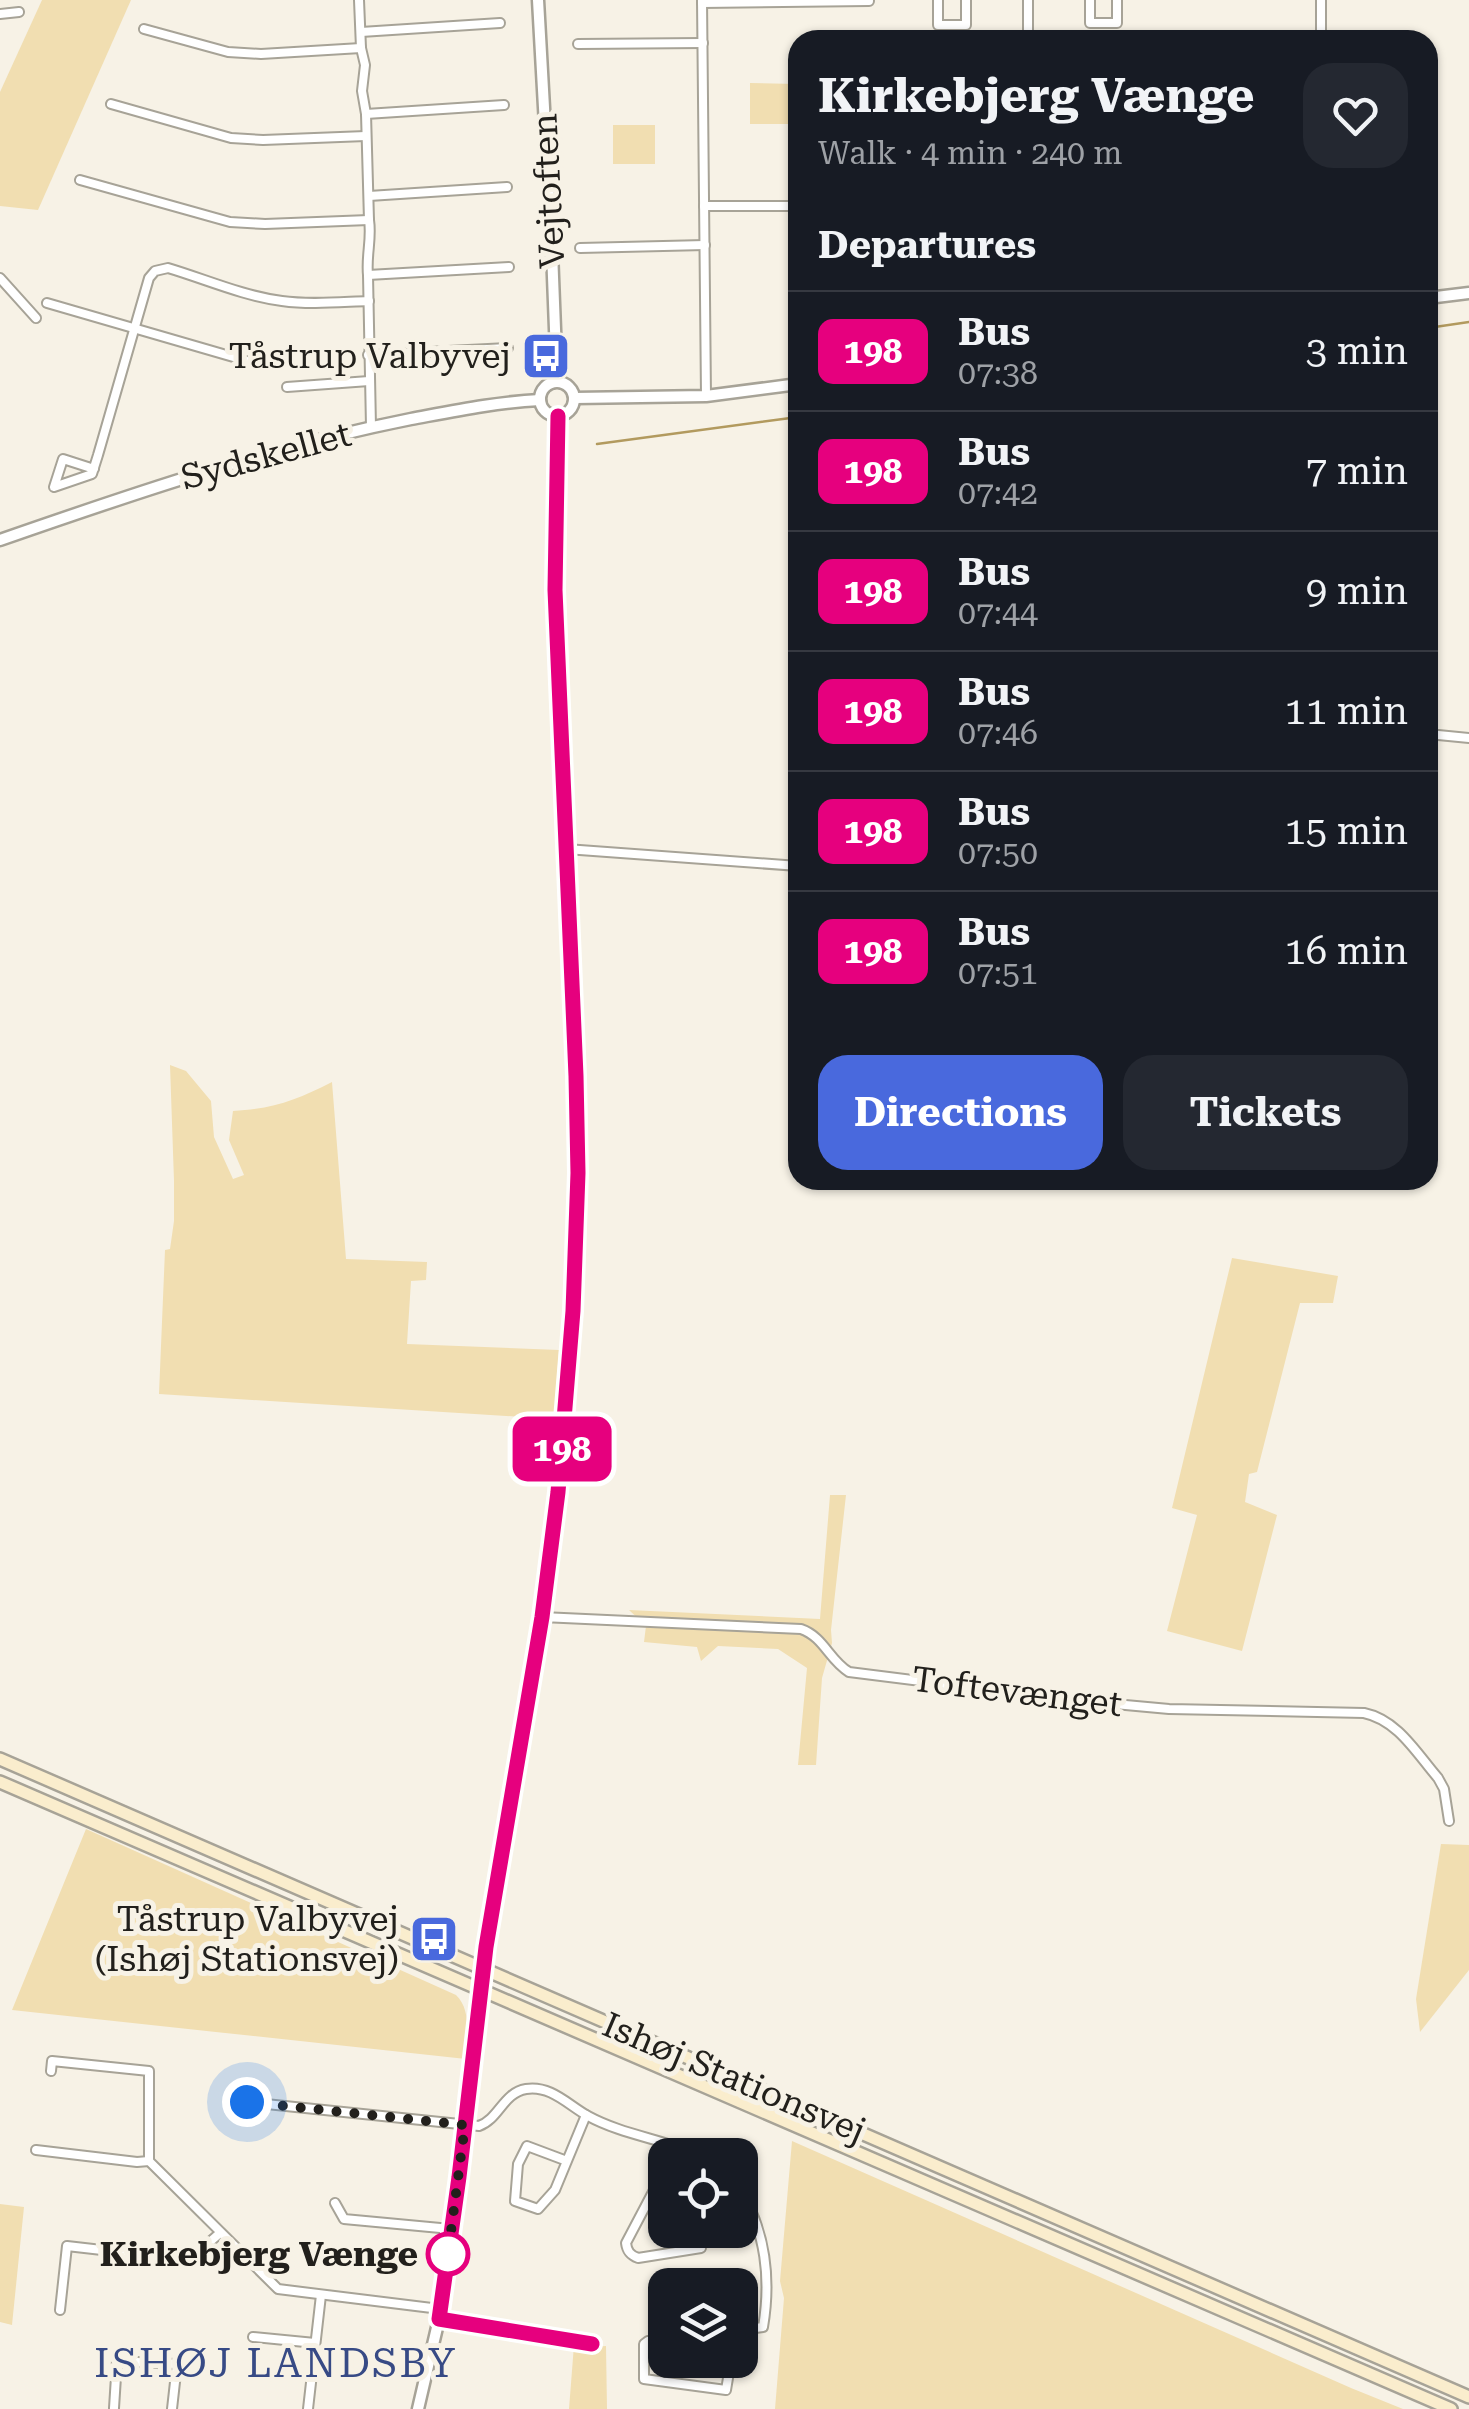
<!DOCTYPE html>
<html lang="en">
<head>
<meta charset="utf-8">
<style>
  body { margin:0; font-family:"Roboto Serif",serif; background:#242831; color:#f1f3f6; height:100vh; display:flex; flex-direction:column; font-size:38px; white-space:nowrap }
  * { box-sizing:border-box; margin:0 }
  p { font-size:32px; color:#9ea1a6 }
  .icon { flex:none; width:55px; height:55px; fill:none; stroke:currentColor; stroke-width:2; stroke-linecap:round; stroke-linejoin:round }
  .map { position:relative; flex:1; overflow:hidden }
  .sheet { position:absolute; left:788px; top:30px; width:650px; height:1160px; display:flex; flex-direction:column; background:#171b24; border-radius:30px; box-shadow:0 2px 8px #0004 }
  .sheet>* { flex:none }
  .badge { padding:0 20px; border-radius:15px; font-size:35px; line-height:65px }
  .buttons { position:absolute; left:648px; top:2138px; display:grid; gap:20px }
  .buttons a { display:grid; place-items:center; width:110px; height:110px; border-radius:20px; background:#171b24; box-shadow:0 2px 8px #0004; font-size:50px }
  .you { position:absolute; width:50px; height:50px; margin:-25px; border:8px solid #fff; border-radius:50%; background:#1a73e8; box-shadow:0 0 0 15px #1a73e833 }
  .map>.badge { position:absolute; translate:-50% -50%; box-shadow:0 0 0 5px #fff }
  h2 { padding:0 30px; font-size:38px; line-height:90px }
  .round { display:grid; place-items:center; flex:none; width:105px; height:105px; border-radius:30px; background:#242831 }
  .headline { display:flex; align-items:center; justify-content:space-between; height:170px; padding:0 30px }
  h1 { font-size:48px; font-weight:700; line-height:75px }
  .action { display:flex; gap:20px; margin-top:auto; padding:20px 30px }
  .action a { flex:1; height:115px; border-radius:30px; background:#4969dd; color:#fff; font-size:40px; font-weight:700; line-height:115px; text-align:center }
  .action a+a { background:#242831; color:#f1f3f6 }
  ul { padding:0; list-style:none }
  li { display:flex; align-items:center; gap:30px; height:120px; padding:0 30px; border-top:2px solid #363941 }
  li div { flex:1 }
  li b { display:block; font-size:38px }
  li em { font-style:normal }
  li .badge { min-width:110px; font-weight:700; text-align:center }
  .map>svg:first-child { display:block }
  .green { fill:#f1deb1 }
  .lines { fill:none; stroke-linecap:round; stroke-linejoin:round }
  .stream { stroke:#b29a5e; stroke-width:2.5 }
  .minor-casing { stroke:#a7a397; stroke-width:12 }
  .tertiary-casing { stroke:#a7a397; stroke-width:15 }
  .secondary-casing { stroke:#a7a397; stroke-width:16 }
  .minor { stroke:#fff; stroke-width:8 }
  .tertiary { stroke:#fff; stroke-width:10 }
  .secondary { stroke:#faedcd; stroke-width:11 }
  .line-casing { stroke:#fff; stroke-width:22 }
  .line { stroke:#e6007e; stroke-width:15 }
  .walk { stroke:#22201c; stroke-width:10; stroke-dasharray:0 18 }
  .stop-dot { fill:#fff; stroke:#e6007e; stroke-width:5 }
  .labels { text-anchor:middle; dominant-baseline:central; stroke-width:10; stroke-linejoin:round; paint-order:stroke }
  .street-label { font-size:35px; fill:#22201c; stroke:#f7f2e6 }
  .poi-label { font-size:35px; fill:#22201c; stroke:#f7f2e6; text-anchor:end }
  .stop-label { font-size:35px; font-weight:bold; fill:#22201c; stroke:#f7f2e6; text-anchor:end }
  .quarter-label { font-size:40px; letter-spacing:2.5px; fill:#374a85; stroke:#f7f2e6 }
</style>
</head>
<body>
<div class="map">
<svg width="1469" height="2409" viewBox="0 0 1469 2409">
  <rect width="100%" height="100%" fill="#f7f2e6"/>
  <!-- green -->
  <g class="green">
    <polygon points="42,0 131,0 38,210 0,206 0,92"/>
    <polygon points="750,83 797,84 797,124 750,124"/>
    <rect x="613" y="125" width="42" height="39"/>
    <polygon points="1428,598 1436,599 1428,711"/>
    <path d="M170 1065 186 1071 211 1101 214 1137 233 1179 244 1175 229 1140 233 1111C273 1109 297 1100 332 1082L346 1259 427 1262 426 1280 411 1281 407 1344 559 1350 554 1419 159 1394 165 1250 170 1249 174 1221V1181Z"/>
    <polygon points="1232,1258 1338,1276 1333,1303 1300,1303 1257,1472 1249,1474 1245,1502 1277,1515 1242,1651 1167,1631 1197,1515 1172,1508"/>
    <polygon points="830,1495 846,1495 831,1630 832,1643 822,1678 816,1765 798,1765 807,1668 778,1649 718,1646 701,1661 697,1647 644,1642 646,1626 629,1610 820,1619"/>
    <path d="M86 1829 456 1995C472 2010 467 2039 466 2059L12 2010Z"/>
    <polygon points="1441,1844 1469,1845 1469,1970 1420,2032 1416,1999"/>
    <polygon points="792,2141 1351,2388 1403,2409 775,2409 784,2298 780,2281"/>
    <polygon points="0,2204 24,2207 12,2325 0,2322"/>
    <polygon points="574,2345 590,2347 606,2346 607,2409 569,2409"/>
  </g>
  <g class="lines">
    <!-- stream -->
    <g class="stream">
      <polyline points="1428,328 1469,322"/>
      <polyline points="597,444 798,417"/>
    </g>
    <!-- minor casing -->
    <g class="minor-casing">
      <g id="minor">
        <path d="M359 0 361 48 365 65 362 91 366 114 369 220C372 239 366 255 368 275L371 427"/>
        <polyline points="702,0 706,396"/>
        <polyline points="938,0 938,25 966,25 966,0"/>
        <polyline points="1028,0 1028,40"/>
        <polyline points="1090,0 1090,23 1117,23 1117,0"/>
        <polyline points="1321,0 1321,40"/>
        <polyline points="702,3 869,1"/>
        <polyline points="0,14 19,12"/>
        <polyline points="144,29 228,52 261,54 361,48"/>
        <polyline points="361,32 500,23"/>
        <polyline points="578,44 703,43"/>
        <polyline points="111,104 231,138 263,140 366,136"/>
        <polyline points="366,114 504,105"/>
        <polyline points="80,180 230,222 265,224 369,220"/>
        <polyline points="369,196 507,187"/>
        <polyline points="704,206 798,206"/>
        <polyline points="580,248 705,245"/>
        <polyline points="368,275 509,267"/>
        <polyline points="0,278 36,318"/>
        <polyline points="47,303 254,363"/>
        <polyline points="368,355 508,348"/>
        <polyline points="287,387 369,381"/>
        <path d="M94 469 63 459 54 487 92 474 98 455 149 278 155 271 168 268C205 279 243 296 282 301 310 305 340 302 369 301"/>
        <polyline points="1428,734 1469,738"/>
        <polyline points="566,849 798,866"/>
        <path d="M542 1617 801 1629C824 1637 829 1660 849 1672L1071 1700 1169 1709 1364 1713C1398 1720 1417 1754 1438 1778L1444 1789 1449 1821"/>
        <polyline points="51,2071 52,2061 149,2071 149,2161 278,2289 440,2309"/>
        <path d="M247 2102 479 2126C499 2119 503 2093 526 2089 551 2085 568 2105 588 2116 623 2135 663 2139 698 2155"/>
        <polyline points="36,2150 137,2162 149,2161"/>
        <polyline points="567,2161 527,2146 518,2164 515,2201 538,2209 555,2190 586,2115"/>
        <path d="M665 2169 626 2243C627 2251 630 2255 638 2258L701 2248 696 2230"/>
        <path d="M740 2190C766 2231 771 2280 763 2327L740 2330"/>
        <polyline points="335,2203 344,2219 451,2229"/>
        <polyline points="60,2310 67,2246 189,2260 220,2233"/>
        <polyline points="439,2319 592,2343"/>
        <polyline points="253,2337 315,2343"/>
        <polyline points="665,2339 648,2341 644,2344 644,2379 726,2390 731,2360"/>
        <polyline points="114,2408 117,2361 177,2364 172,2409"/>
        <polyline points="308,2409 321,2295"/>
      </g>
    </g>
    <!-- tertiary casing -->
    <g class="tertiary-casing">
      <g id="tertiary">
        <polyline points="538,0 552,251 557,381"/>
        <polyline points="1428,298 1469,293"/>
        <circle cx="557" cy="399" r="17"/>
        <polyline points="575,398 706,396 798,384"/>
        <path d="M0 540C135 493 270 447 411 419 454 411 497 402 540 400"/>
        <polyline points="418,2409 439,2319 486,1947 542,1617 558,1492 571,1345 579,1173 576,1076 555,590 558,416"/>
      </g>
    </g>
    <!-- secondary casing -->
    <g class="secondary-casing">
      <g id="secondary">
        <polyline points="0,1759 1469,2397"/>
        <polyline points="0,1782 1451,2409"/>
      </g>
    </g>
    <!-- minor -->
    <use href="#minor" class="minor"/>
    <!-- tertiary -->
    <use href="#tertiary" class="tertiary"/>
    <!-- secondary -->
    <use href="#secondary" class="secondary"/>
  </g>
  <g class="lines">
    <!-- line casing -->
    <g class="line-casing">
      <polyline id="line" points="558,416 555,590 576,1076 578,1173 573,1311 558,1492 542,1617 486,1947 459,2177 439,2319 592,2344"/>
    </g>
    <!-- line -->
    <use href="#line" class="line"/>
    <!-- walk -->
    <polyline class="walk" points="247,2102 465,2125 448,2254"/>
  </g>
  <!-- icons -->
  <defs>
    <g id="bus-square" transform="scale(2.5)"><rect x="-9" y="-9" width="18" height="18" rx="4" fill="#4969dd" stroke="#f7f2e6"/><path d="M-5-6H5V4H4V6H2V4H-2V6H-4V4H-5ZM-3.5-4V0h7V-4ZM-3.5 1.2v1.5H-2V1.2ZM2 1.2v1.5H3.5V1.2Z" fill="#fff"/></g>
  </defs>
  <g fill-rule="evenodd">
    <use href="#bus-square" x="546" y="356"/>
    <use href="#bus-square" x="434" y="1939"/>
  </g>
  <!-- markers -->
  <circle class="stop-dot" cx="448" cy="2254" r="20"/>
  <g class="labels">
    <!-- street labels -->
    <g class="street-label">
      <text transform="translate(549 191) rotate(-93)">Vejtoften</text>
      <text transform="translate(266 456) rotate(-15)">Sydskellet</text>
      <text transform="translate(1017 1692) rotate(7)">Toftevænget</text>
      <text transform="translate(734 2078) rotate(23)">Ishøj Stationsvej</text>
    </g>
    <!-- poi labels -->
    <g class="poi-label">
      <text x="511" y="356">Tåstrup Valbyvej</text>
      <text x="399" y="1919">Tåstrup Valbyvej<tspan x="399" dy="40">(Ishøj Stationsvej)</tspan></text>
    </g>
    <!-- stop labels -->
    <g class="stop-label">
      <text x="418" y="2254">Kirkebjerg Vænge</text>
    </g>
    <!-- quarter labels -->
    <g class="quarter-label">
      <text x="276" y="2363">ISHØJ LANDSBY</text>
    </g>
  </g>
</svg>
<div class="buttons">
<a><svg class="icon" aria-label="locate" viewBox="0 0 24 24"><circle cx="12" cy="12" r="6"/><path d="M12 2v4M12 18v4M2 12h4M18 12h4"/></svg></a>
<a><svg class="icon" aria-label="layers" viewBox="0 0 24 24"><path d="M12 4l9 5-9 5-9-5zM3 14l9 5 9-5"/></svg></a>
</div>
<div class="you" style="left:247px;top:2102px"></div>
<b class="badge" style="left:562px;top:1449px;background:#e6007e;color:#fff">198</b>
<section class="sheet">
<div class="headline"><div><h1>Kirkebjerg Vænge</h1><p>Walk · 4 min · 240 m</p></div><a class="round"><svg class="icon" aria-label="heart" viewBox="0 0 24 24"><path d="M12 20l-8-8c-3-5 5-10 8-4 3-6 11-1 8 4z"/></svg></a></div>
<h2>Departures</h2>
<ul>
<li><span class="badge" style="background:#e6007e;color:#fff">198</span><div><b>Bus</b><p>07:38</p></div><em>3 min</em></li>
<li><span class="badge" style="background:#e6007e;color:#fff">198</span><div><b>Bus</b><p>07:42</p></div><em>7 min</em></li>
<li><span class="badge" style="background:#e6007e;color:#fff">198</span><div><b>Bus</b><p>07:44</p></div><em>9 min</em></li>
<li><span class="badge" style="background:#e6007e;color:#fff">198</span><div><b>Bus</b><p>07:46</p></div><em>11 min</em></li>
<li><span class="badge" style="background:#e6007e;color:#fff">198</span><div><b>Bus</b><p>07:50</p></div><em>15 min</em></li>
<li><span class="badge" style="background:#e6007e;color:#fff">198</span><div><b>Bus</b><p>07:51</p></div><em>16 min</em></li>
</ul>
<div class="action"><a>Directions</a><a>Tickets</a></div>
</section>
</div>
</body>
</html>
